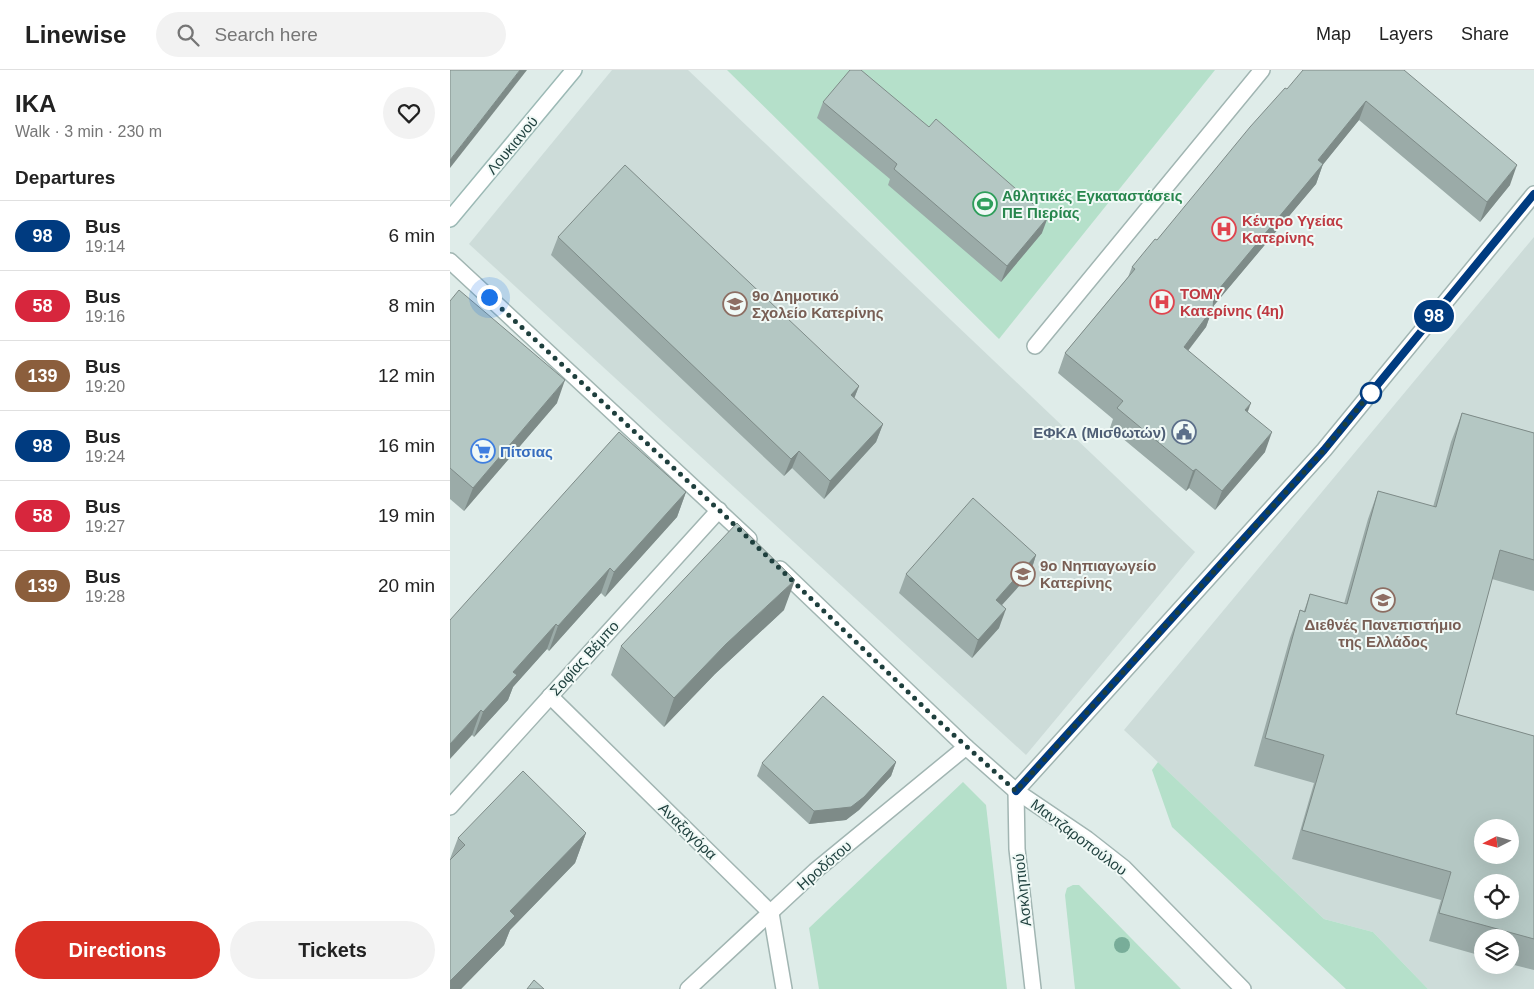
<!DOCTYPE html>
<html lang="en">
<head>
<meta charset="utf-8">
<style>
  body { margin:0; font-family:Helvetica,sans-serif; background:#f2f2f2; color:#222; height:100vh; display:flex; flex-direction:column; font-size:19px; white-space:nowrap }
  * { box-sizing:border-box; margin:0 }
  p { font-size:16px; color:#767676 }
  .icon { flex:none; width:28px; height:28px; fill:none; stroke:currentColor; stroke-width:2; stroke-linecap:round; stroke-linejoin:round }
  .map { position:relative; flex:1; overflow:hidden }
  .details { display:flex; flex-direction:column; background:#fff; width:450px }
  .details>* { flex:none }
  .badge { padding:0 10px; border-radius:16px; font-size:18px; line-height:32px }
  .needle { width:32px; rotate:264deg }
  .controls { position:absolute; left:1024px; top:749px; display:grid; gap:10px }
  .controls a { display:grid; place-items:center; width:45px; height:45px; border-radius:50%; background:#fff; box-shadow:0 5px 20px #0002; font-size:25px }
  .you { position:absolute; width:25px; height:25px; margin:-12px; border:4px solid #fff; border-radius:50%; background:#1a73e8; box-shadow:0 0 0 8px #1a73e833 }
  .map>.badge { position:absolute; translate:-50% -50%; box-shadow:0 0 0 2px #fff }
  h2 { padding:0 15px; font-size:19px; line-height:45px }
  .round { display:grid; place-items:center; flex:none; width:52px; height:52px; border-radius:26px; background:#f2f2f2 }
  .head { display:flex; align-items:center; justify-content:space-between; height:85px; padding:0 15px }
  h1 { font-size:24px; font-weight:600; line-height:38px }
  .button { display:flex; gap:10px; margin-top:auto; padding:10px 15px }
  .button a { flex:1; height:58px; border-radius:30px; background:#d93025; color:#fff; font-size:20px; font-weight:600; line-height:58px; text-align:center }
  .button a+a { background:#f2f2f2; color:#222 }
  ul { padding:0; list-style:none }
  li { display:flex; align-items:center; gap:15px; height:70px; padding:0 15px; border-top:1px solid #e0e0e0 }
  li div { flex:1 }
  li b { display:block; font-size:19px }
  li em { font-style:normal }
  li .badge { min-width:55px; font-weight:700; text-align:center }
  header { display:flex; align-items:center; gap:30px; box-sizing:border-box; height:70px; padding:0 25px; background:#fff; border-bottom:1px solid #e0e0e0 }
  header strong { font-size:24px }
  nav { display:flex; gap:28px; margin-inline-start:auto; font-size:18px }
  .search { width:350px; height:45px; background:#f2f2f2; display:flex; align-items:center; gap:12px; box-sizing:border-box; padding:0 18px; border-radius:28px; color:#767676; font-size:19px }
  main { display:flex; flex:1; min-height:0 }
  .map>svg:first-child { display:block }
  .built { fill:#cddcd9; fill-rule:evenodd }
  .green { fill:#b5e0ca }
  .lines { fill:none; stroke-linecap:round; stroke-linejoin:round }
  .street-casing { stroke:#a1b5b2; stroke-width:18 }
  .secondary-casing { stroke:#9cb9b5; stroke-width:18 }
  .street { stroke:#fff; stroke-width:15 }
  .secondary { stroke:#fff; stroke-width:15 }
  .tree { fill:#78ad99 }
  .wall { fill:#9baba8 }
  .shaded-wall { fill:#7e8b88 }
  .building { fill:#b4c7c3; stroke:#7e8b88; fill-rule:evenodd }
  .line-casing { stroke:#fff; stroke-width:11 }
  .line { stroke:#003b80; stroke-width:8 }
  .walk { stroke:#1e3f3d; stroke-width:5; stroke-dasharray:0 9 }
  .stop-dot { fill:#fff; stroke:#003b80; stroke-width:2.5 }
  .labels { text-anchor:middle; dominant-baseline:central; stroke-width:4; stroke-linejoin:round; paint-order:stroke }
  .street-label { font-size:15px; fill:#1e3f3d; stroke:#f0f9f6 }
  .leisure-label { font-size:15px; font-weight:bold; fill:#27864d; stroke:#f0f9f6; text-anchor:start }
  .health-label { font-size:15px; font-weight:bold; fill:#be3a42; stroke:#f0f9f6; text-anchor:start }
  .education-label { font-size:15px; font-weight:bold; fill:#785e54; stroke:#f0f9f6; text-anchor:start }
  .service-label { font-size:15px; font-weight:bold; fill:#4e5e75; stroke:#f0f9f6; text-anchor:end }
  .shop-label { font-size:15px; font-weight:bold; fill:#366cbe; stroke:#f0f9f6; text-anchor:start }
</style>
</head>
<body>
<header>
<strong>Linewise</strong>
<div class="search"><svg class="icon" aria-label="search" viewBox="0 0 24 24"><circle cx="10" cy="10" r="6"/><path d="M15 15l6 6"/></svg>Search here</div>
<nav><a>Map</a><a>Layers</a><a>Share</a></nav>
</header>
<main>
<section class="details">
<div class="head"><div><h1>ΙΚΑ</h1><p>Walk · 3 min · 230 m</p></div><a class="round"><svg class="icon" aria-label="heart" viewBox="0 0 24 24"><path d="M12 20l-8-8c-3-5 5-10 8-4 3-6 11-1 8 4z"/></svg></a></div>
<h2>Departures</h2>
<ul>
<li><span class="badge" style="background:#003b80;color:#fff">98</span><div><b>Bus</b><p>19:14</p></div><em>6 min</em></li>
<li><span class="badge" style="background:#d7263d;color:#fff">58</span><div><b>Bus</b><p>19:16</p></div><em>8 min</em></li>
<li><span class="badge" style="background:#8b5e3c;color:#fff">139</span><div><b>Bus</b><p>19:20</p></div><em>12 min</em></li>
<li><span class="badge" style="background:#003b80;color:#fff">98</span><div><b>Bus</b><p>19:24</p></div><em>16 min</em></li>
<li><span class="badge" style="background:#d7263d;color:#fff">58</span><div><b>Bus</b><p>19:27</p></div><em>19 min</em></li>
<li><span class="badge" style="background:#8b5e3c;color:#fff">139</span><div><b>Bus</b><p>19:28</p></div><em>20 min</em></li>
</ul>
<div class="button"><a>Directions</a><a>Tickets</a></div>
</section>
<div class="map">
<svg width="1084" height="919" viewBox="0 0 1084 919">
  <rect width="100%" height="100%" fill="#dfece9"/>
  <!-- built -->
  <g class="built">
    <polygon points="162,0 238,0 745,482 576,685 19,174"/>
    <path d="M1084 167V919H978L923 862 874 849 674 660ZM1032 758H1060V785H1032ZM1032 812H1060V840H1032ZM1032 868H1060V895H1032Z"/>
  </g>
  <!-- green -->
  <g class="green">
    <polygon points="277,0 765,0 549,269"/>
    <polygon points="708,692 874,849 923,862 978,919 896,919 722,757 702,700"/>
    <polygon points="513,712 536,735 557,919 369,919 359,858"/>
    <polygon points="623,815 629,815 731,919 625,919 615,825 617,818"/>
  </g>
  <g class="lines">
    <!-- street casing -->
    <g class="street-casing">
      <g id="street">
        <polyline points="0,191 299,469"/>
        <polyline points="585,276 812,0"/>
        <polyline points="330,499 516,677 566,721 637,769 674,798 793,919"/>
        <polyline points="100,626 321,843 334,919"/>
        <polyline points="0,737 269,440"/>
        <polyline points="238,919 365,801 516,677"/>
        <polyline points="583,919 567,779 566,721 874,380 1084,124"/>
      </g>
    </g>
    <!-- secondary casing -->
    <g class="secondary-casing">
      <polyline id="secondary" points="0,149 124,0"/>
    </g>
    <!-- street -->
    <use href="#street" class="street"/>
    <!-- secondary -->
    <use href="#secondary" class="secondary"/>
  </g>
  <!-- trees -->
  <circle class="tree" cx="672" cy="875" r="8"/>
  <!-- wall -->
  <g class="wall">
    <polygon points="954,0 1060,115 1030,152 909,50 873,94 866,114 763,236 756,257 738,281 798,342 815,382 765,440 739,418 736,421 660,358 663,349 608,303 615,283 678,207 682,197 707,170 837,19"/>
    <polygon points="373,32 592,163 551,212 438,115 440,109 367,48"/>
    <polygon points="108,167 409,316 404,328 433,354 426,372 374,429 342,398 334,406 101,185"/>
    <polygon points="0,231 107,333 14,441 0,429"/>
    <polygon points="1012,343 1084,363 1084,521 1042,509 1006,644 1084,666 1084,900 1060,894 1060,868 1032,868 1032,886 979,871 991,830 842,789 864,713 804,696 840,568 850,540 854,541 860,524 894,534 918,449 928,421 983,437 1001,372"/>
    <polygon points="236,422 227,447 155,527 151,523 99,581 97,579 63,617 58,630 24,667 22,665 0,550"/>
    <polygon points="586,485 580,504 552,535 549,558 522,588 449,523 456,504"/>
    <polygon points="334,540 265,604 214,657 161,605 171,576"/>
    <polygon points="446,692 441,706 409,740 396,750 359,754 307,706 312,693"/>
    <polygon points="136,763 125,793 60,860 54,875 11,919 0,919 0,789 8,768"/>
  </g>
  <!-- shaded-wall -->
  <g class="shaded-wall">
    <polygon points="70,0 77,0 0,98 0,90"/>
    <polygon points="916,31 909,50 863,107 873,94 866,114 756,245 764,225 868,90"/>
    <polygon points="1067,95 1060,115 1030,152 1037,132"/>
    <polygon points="598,147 592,163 551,212 557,196"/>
    <polygon points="763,238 756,257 726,296 734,277"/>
    <polygon points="115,310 107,333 14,441 23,418"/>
    <polygon points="409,316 402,334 401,325"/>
    <polygon points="801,333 794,352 795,340"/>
    <polygon points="433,354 426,372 374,429 380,411"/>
    <polygon points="822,362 815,382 765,440 772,421"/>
    <polygon points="349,381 342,398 334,406 341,389"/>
    <polygon points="746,399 739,418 736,421 743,401"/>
    <polygon points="236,422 227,447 155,527 164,502"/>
    <polygon points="586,485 580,504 539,549 546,530"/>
    <polygon points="160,498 151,523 99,581 108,556"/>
    <polygon points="345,510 334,540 265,604 214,657 224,628 276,574"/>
    <polygon points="556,539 549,558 522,588 528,570"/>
    <polygon points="106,554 97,579 63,617 58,630 24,667 33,642 63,602"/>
    <polygon points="31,640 22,665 0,689 0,674"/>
    <polygon points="446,692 441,706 409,740 396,750 359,754 364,741"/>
    <polygon points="136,763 125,793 60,860 54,875 11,919 0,919 0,911 60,841"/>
  </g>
  <!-- building -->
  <g class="building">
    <polygon points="0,0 70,0 0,90"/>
    <polygon points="400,0 411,0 479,57 486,49 598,147 557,196 444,99 447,94 373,32"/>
    <polygon points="853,0 954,0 1067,95 1037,132 916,31 868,90 873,94 764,225 763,238 734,277 801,333 795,340 822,362 772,421 746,399 743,401 667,338 673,331 615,283 685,199 682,197 705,169 707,170 800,57 835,18 837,19"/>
    <polygon points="175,95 409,316 401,325 433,354 380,411 349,381 341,389 108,167"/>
    <polygon points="9,220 115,310 23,418 0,398 0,231"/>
    <path d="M1012 343 1084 363V490L1050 480 1006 644 1084 666V869L989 843 1001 802 852 760 874 685 815 668 850 540 855 542 860 524 897 534 928 421 986 437ZM1032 758H1060V785H1032ZM1032 812H1060V840H1032Z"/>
    <polygon points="169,362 236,422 164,502 160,498 108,556 106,554 63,602 67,605 33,642 31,640 0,674 0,550"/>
    <polygon points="523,428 586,485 546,530 556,539 528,570 456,504"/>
    <polygon points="287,453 345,510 276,574 224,628 171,576"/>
    <polygon points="373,626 446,692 414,727 401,737 364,741 312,693"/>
    <polygon points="73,701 136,763 60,841 65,846 0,911 0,790 15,775 8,768"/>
    <polygon points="84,910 94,919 77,919"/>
  </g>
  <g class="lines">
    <!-- line casing -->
    <g class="line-casing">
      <polyline id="line" points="566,721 874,380 1084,124"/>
    </g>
    <!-- line -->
    <use href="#line" class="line"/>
    <!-- walk -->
    <polyline class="walk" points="39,227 269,440 485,648 566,721 874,380 923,320 921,323"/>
  </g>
  <!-- icons -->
  <defs>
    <g id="stadium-ring" transform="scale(1.25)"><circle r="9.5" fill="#f0f9f6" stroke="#2e9e5b" stroke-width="1.5"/><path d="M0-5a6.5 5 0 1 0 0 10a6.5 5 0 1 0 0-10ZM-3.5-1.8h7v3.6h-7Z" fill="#2e9e5b"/></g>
    <g id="hospital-ring" transform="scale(1.25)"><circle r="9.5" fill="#f0f9f6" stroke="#e0444e" stroke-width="1.5"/><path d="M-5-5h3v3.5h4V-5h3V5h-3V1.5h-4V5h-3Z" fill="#e0444e"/></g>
    <g id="school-ring" transform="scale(1.25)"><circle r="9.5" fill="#f0f9f6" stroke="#8d6e63" stroke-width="1.5"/><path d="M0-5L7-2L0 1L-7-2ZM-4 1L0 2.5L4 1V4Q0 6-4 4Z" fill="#8d6e63"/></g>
    <g id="civic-ring" transform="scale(1.25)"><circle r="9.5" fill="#f0f9f6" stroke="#5c6f8a" stroke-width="1.5"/><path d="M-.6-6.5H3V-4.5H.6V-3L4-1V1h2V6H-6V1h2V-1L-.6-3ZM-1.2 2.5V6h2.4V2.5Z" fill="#5c6f8a"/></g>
    <g id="supermarket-ring" transform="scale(1.25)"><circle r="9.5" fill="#f0f9f6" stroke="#3f7fe0" stroke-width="1.5"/><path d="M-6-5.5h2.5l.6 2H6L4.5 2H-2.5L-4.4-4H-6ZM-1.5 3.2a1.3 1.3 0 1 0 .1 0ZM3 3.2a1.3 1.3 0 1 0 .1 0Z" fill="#3f7fe0"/></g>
    <g id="university-ring" transform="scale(1.25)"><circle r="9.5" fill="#f0f9f6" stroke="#8d6e63" stroke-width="1.5"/><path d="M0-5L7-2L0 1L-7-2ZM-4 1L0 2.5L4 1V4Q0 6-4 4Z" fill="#8d6e63"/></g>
  </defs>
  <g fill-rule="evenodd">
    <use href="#stadium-ring" x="535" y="134"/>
    <use href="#hospital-ring" x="774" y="159"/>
    <use href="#hospital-ring" x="712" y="232"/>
    <use href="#school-ring" x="285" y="234"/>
    <use href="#civic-ring" x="734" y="362"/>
    <use href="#supermarket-ring" x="33" y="381"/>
    <use href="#school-ring" x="573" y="504"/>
    <use href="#university-ring" x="933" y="530"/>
  </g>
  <!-- markers -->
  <circle class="stop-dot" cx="921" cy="323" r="10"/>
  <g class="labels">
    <!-- street labels -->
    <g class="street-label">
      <text transform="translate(62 75) rotate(-50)">Λουκιανού</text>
      <text transform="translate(134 588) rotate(-48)">Σοφίας Βέμπο</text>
      <text transform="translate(238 761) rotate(44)">Αναξαγόρα</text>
      <text transform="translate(629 767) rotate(37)">Μαντζαροπούλου</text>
      <text transform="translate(374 795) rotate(-41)">Ηροδότου</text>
      <text transform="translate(572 820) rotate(-96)">Ασκληπιού</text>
    </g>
    <!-- leisure labels -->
    <g class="leisure-label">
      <text x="552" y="125">Αθλητικές Εγκαταστάσεις<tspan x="552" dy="17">ΠΕ Πιερίας</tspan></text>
    </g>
    <!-- health labels -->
    <g class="health-label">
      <text x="792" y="150">Κέντρο Υγείας<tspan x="792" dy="17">Κατερίνης</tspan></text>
      <text x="730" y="223">ΤΟΜΥ<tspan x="730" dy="17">Κατερίνης (4η)</tspan></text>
    </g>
    <!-- education labels -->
    <g class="education-label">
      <text x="302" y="225">9ο Δημοτικό<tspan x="302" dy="17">Σχολείο Κατερίνης</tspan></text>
      <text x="590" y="495">9ο Νηπιαγωγείο<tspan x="590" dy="17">Κατερίνης</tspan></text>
      <text x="933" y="554" text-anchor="middle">Διεθνές Πανεπιστήμιο<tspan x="933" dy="17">της Ελλάδος</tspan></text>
    </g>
    <!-- service labels -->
    <g class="service-label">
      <text x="716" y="362">ΕΦΚΑ (Mισθωτών)</text>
    </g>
    <!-- shop labels -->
    <g class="shop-label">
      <text x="50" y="381">Πίτσιας</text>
    </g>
  </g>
</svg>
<div class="controls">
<a><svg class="needle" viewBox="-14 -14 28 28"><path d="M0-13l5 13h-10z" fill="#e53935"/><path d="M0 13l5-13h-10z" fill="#767676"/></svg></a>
<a><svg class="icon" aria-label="locate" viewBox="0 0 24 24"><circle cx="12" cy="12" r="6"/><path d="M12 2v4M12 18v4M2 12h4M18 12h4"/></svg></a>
<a><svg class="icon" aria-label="layers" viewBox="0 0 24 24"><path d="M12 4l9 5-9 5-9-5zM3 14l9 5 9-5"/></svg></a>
</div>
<div class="you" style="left:39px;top:227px"></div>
<b class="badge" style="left:984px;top:246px;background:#003b80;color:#fff">98</b>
</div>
</main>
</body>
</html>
